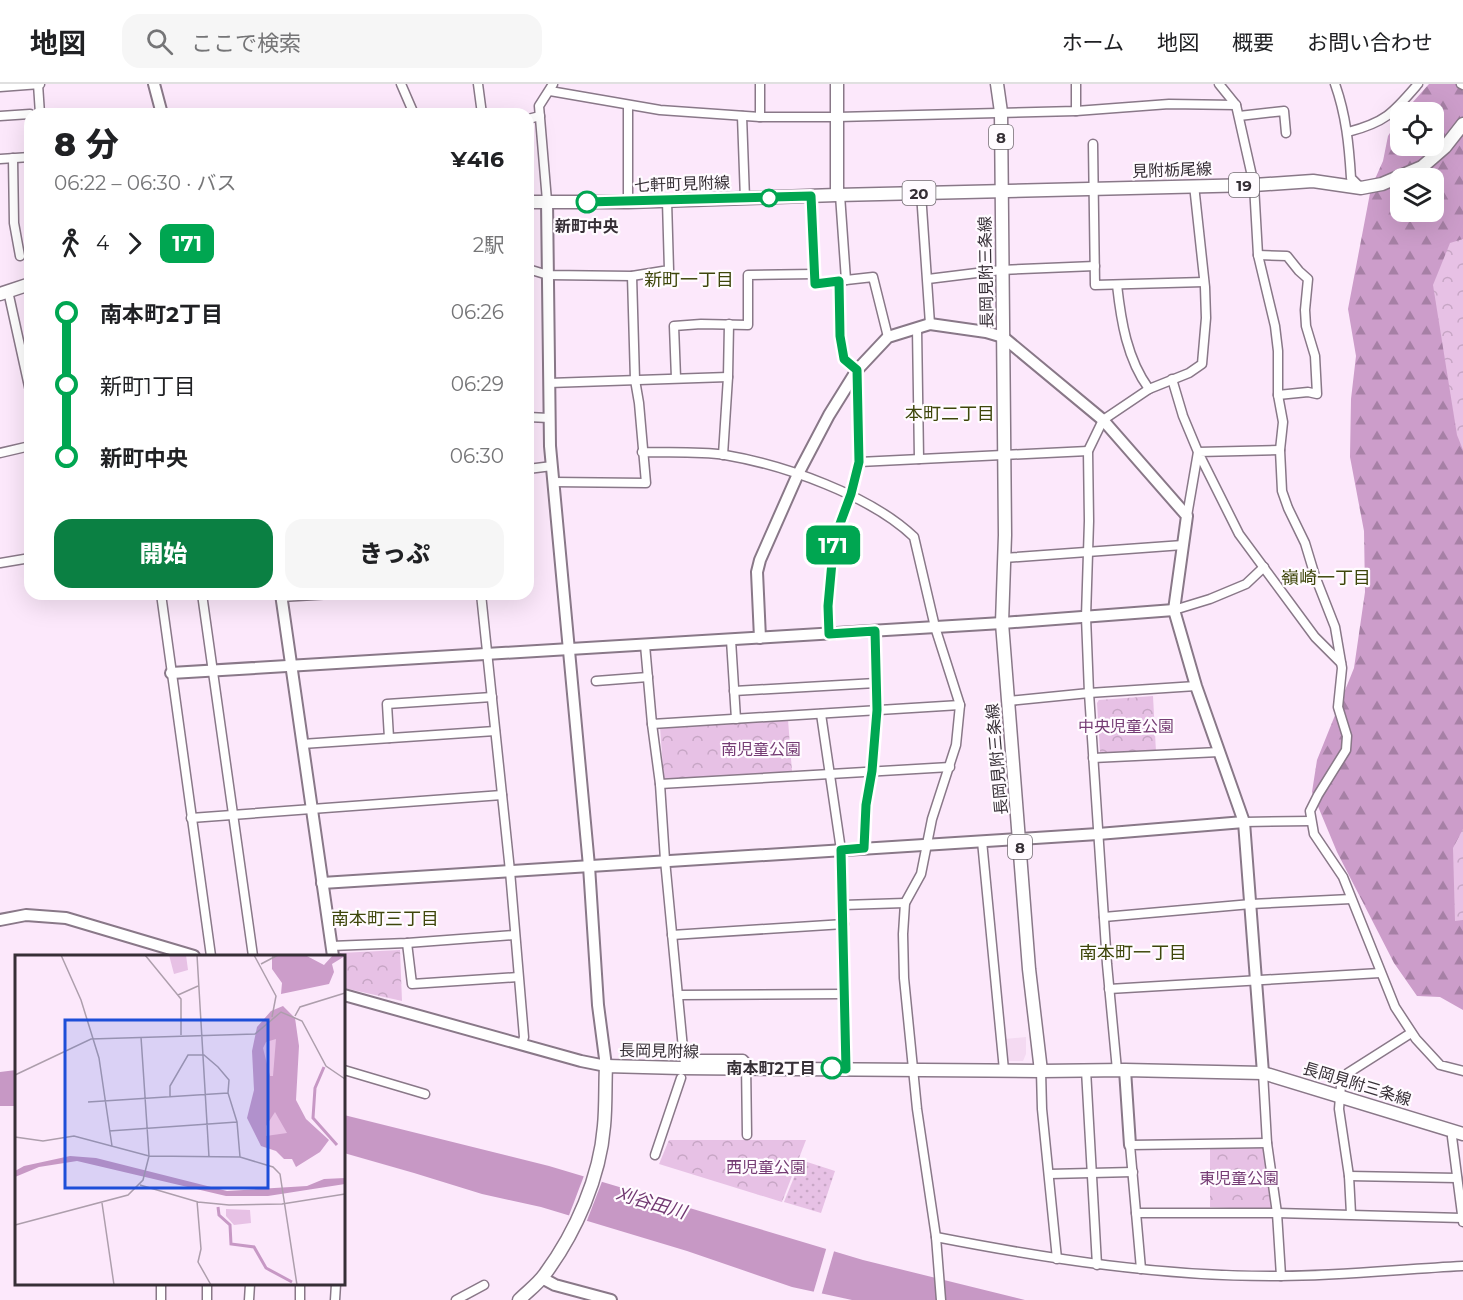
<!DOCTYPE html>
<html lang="ja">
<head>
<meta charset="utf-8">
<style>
  body { margin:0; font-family:Montserrat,"Noto Sans JP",sans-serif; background:#f6f6f6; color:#202124; height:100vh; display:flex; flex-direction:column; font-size:22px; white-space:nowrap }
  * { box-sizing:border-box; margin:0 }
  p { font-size:20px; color:#757577 }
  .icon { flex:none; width:33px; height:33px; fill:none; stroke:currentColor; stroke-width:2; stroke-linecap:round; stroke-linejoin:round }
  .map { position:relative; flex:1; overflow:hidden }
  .drawer { position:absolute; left:24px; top:24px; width:510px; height:492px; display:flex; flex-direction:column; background:#fff; border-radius:18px; box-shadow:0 6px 24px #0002 }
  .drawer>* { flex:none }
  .badge { padding:0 12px; border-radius:9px; font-size:21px; line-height:39px }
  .tools { position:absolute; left:1390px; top:18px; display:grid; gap:12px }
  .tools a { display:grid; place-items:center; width:54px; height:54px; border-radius:12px; background:#fff; box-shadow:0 6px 24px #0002; font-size:30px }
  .map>.badge { position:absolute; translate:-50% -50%; box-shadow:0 0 0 3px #fff }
  .legs { display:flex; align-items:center; gap:9px; height:66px; padding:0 30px; font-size:20px }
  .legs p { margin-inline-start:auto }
  .summary { display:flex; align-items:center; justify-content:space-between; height:102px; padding:0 30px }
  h1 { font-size:33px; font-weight:800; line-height:45px }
  .button { display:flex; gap:12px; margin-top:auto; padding:12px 30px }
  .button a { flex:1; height:69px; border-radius:18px; background:#0b8043; color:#fff; font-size:24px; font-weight:800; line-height:69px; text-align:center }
  .button a+a { background:#f6f6f6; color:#202124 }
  ul { padding:0 30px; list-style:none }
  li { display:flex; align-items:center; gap:21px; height:72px; font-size:22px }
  li i { display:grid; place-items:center; width:9px; height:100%; margin:0 8px; background:currentColor }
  li i::after { content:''; width:15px; height:15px; margin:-8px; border:4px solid; border-radius:50%; background:#fff }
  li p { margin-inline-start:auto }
  li:first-child i { background:linear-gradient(#0000 50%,currentColor 0) }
  li:last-child i { background:linear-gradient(currentColor 50%,#0000 0) }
  header { display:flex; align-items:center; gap:36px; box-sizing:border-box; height:84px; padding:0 30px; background:#fff; border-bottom:2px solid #e0e0e0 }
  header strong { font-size:28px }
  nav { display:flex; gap:33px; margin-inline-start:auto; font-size:21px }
  .search { width:420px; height:54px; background:#f6f6f6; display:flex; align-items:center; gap:15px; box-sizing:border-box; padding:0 21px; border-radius:18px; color:#757577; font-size:22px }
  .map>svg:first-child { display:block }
  .built { fill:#f4daf2 }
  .grass { fill:url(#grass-dots) }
  .forest { fill:url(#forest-firs); fill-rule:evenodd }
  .park { fill:url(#park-crowns) }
  .water { fill:#c798c5 }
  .pier { fill:#fce8fb }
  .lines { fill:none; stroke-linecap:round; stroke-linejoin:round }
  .minor-casing { stroke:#897888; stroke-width:11 }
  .tertiary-casing { stroke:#897888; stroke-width:14 }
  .secondary-casing { stroke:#897888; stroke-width:15 }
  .primary-casing { stroke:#897888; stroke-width:15 }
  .minor { stroke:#fff; stroke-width:8 }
  .tertiary { stroke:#fff; stroke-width:10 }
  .secondary { stroke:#fff; stroke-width:12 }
  .primary { stroke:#fff; stroke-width:12 }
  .line-1-casing { stroke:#fff; stroke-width:14 }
  .line-1 { stroke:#00a651; stroke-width:9 }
  .stop-1-dot { fill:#fff; stroke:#00a651; stroke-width:3 }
  .labels { text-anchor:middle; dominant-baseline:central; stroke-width:4.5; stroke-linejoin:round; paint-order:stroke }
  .shield { fill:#fffbff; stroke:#726c72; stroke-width:1.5 }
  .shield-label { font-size:15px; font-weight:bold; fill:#362f36 }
  .street-label { font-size:16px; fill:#362f36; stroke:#fffbff }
  .stop-label { font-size:16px; font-weight:bold; fill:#362f36; stroke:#fffbff }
  .park-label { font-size:16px; fill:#753c74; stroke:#fffbff }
  .neighbourhood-label { font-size:18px; fill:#3e460b; stroke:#fffbff }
  .water-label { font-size:18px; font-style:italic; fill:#713871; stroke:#fffbff }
  .inset-river { fill:none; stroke:#c798c5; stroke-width:3 }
  .inset-road { fill:none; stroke:#ad9eac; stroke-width:1.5 }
  .view { fill:#1d4ed8; fill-opacity:0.15; stroke:#1d4ed8; stroke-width:3 }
  .inset-edge { fill:none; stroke:#362f36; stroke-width:3 }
</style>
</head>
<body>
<header>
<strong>地図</strong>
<div class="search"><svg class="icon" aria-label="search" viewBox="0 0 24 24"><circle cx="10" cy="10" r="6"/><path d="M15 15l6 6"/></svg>ここで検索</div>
<nav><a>ホーム</a><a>地図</a><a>概要</a><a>お問い合わせ</a></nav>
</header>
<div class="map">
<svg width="1463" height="1216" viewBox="0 0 1463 1216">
  <defs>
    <pattern id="grass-dots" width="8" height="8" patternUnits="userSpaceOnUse" patternTransform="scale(1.5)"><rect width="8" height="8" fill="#e7c1e5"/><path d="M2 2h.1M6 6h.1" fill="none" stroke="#c7a6c5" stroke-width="1.8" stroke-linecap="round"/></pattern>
    <pattern id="forest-firs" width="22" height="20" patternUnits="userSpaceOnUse" patternTransform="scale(1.5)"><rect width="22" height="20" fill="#cc9dca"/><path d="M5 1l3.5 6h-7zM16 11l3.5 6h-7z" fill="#a680a5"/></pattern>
    <pattern id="park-crowns" width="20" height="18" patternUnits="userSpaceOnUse" patternTransform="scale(1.5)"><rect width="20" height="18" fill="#e7c1e5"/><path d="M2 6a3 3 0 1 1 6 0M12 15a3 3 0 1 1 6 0" fill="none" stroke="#c7a6c5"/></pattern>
  </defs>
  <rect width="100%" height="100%" fill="#fce8fb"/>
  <!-- built -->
  <polygon class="built" points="1026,953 1026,970 1023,977 1006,977 1004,955"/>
  <!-- grass -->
  <polygon class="grass" points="801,1076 835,1087 821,1129 784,1118"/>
  <!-- forest -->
  <path class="forest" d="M1429 0H1463V926L1440 913 1417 912 1394 879 1337 768 1312 708 1317 676 1354 584 1365 508 1364 447 1350 373 1351 315 1356 272 1348 225 1371 104 1383 77 1388 52 1401 32V62H1434V28H1404ZM1401 94H1434V128H1401Z"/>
  <!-- park -->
  <g class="park">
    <polygon points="1463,155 1463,366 1457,351 1433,201 1450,159"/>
    <polygon points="1153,612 1156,668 1103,671 1100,668 1097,619 1099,616"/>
    <polygon points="788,636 792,687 787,690 664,698 660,643"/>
    <polygon points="1463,745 1463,836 1455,837 1453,764"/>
    <polygon points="400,866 402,917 344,904 344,872 340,872 340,869"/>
    <polygon points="669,1056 806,1056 782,1118 659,1080"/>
    <polygon points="1264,1064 1266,1066 1272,1123 1269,1126 1210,1123 1210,1065"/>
  </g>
  <!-- water -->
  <g class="water">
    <polygon points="16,986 16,1022 0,1022 0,988"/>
    <polygon points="344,1031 549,1082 863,1176 1025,1216 852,1216 792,1203 687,1167 541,1123 482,1110 414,1089 344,1069"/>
  </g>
  <!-- pier -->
  <g class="pier">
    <polygon points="585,1089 603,1095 586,1139 568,1134"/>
    <polygon points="827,1162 835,1164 821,1212 813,1210"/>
  </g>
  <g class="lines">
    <!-- minor casing -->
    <g class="minor-casing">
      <g id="minor">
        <polyline points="38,0 40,30"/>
        <polyline points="401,0 414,30"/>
        <polyline points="478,0 482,30"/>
        <polyline points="760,0 760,33"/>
        <polyline points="1076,0 1076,27"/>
        <polyline points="1219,0 1236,21 1254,101 1258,171 1275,242 1278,267 1278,311 1283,338 1280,366 1282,407 1288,424 1305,459 1315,492 1335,543 1342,584 1338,623 1347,652 1346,666 1318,711 1310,727 1314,750 1343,793 1395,923 1416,955 1440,981 1463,987"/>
        <path d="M1335 0C1346 31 1349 61 1351 94L1361 104"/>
        <polyline points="1461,0 1463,1"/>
        <polyline points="0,3 40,0"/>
        <polyline points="550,7 660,26 760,33 837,33 1076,27 1169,20 1236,21"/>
        <polyline points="0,32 30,30"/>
        <polyline points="742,32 745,115"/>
        <polyline points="1239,32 1284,27 1286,49"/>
        <polyline points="528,35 540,32"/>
        <path d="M1348 48C1386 38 1393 29 1418 0"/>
        <polyline points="1093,60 1095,201 1204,198"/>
        <polyline points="13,74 14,139 20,172"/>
        <polyline points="0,75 30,73"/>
        <polyline points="921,109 930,240"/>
        <polyline points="811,112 815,200 839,197"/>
        <polyline points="547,117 539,22 553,0"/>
        <polyline points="628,118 628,21"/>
        <polyline points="1258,171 1287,172 1299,187 1308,195 1305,226 1306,242 1315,272 1317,310 1308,308 1278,311"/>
        <polyline points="528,185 548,191 632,192 669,186 667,117"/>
        <polyline points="928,195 1001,186 1095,182"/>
        <polyline points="846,196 873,193 888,253"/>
        <path d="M1117 201C1121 237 1127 275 1149 305"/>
        <polyline points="8,207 30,307"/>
        <polyline points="917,244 919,375"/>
        <polyline points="676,294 674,242 701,240 748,241 748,191 815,190"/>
        <polyline points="1172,295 1183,332 1198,368 1187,432"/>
        <polyline points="549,299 728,293"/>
        <polyline points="528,333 549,334"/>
        <polyline points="1280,366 1198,368 1239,450 1315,553 1341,579"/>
        <path d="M642 368C669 369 698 367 725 371 784 381 870 411 914 453L935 543 960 621 956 661 932 735 921 790 905 819 903 850 904 894 917 1025 936 1153 941 1216"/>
        <polyline points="0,369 30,362"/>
        <polyline points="723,371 728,293 729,240"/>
        <polyline points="859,378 1088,367"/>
        <polyline points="528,385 552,382"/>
        <polyline points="553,398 646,399 639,319 635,296 632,192"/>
        <polyline points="1004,474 1183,461"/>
        <polyline points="0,479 30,474"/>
        <polyline points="161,510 211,872"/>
        <polyline points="202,510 253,872"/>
        <polyline points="481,510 510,787 524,953 522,960"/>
        <polyline points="281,513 332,510"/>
        <polyline points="1174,526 1210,515 1246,500 1264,483"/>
        <polyline points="829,550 828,522 833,456 851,410 859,378 857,286 844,275 840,252 839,197 846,196 840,111"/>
        <polyline points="731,556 736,635"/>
        <polyline points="645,561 652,640 960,621"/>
        <polyline points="596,597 648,593"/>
        <polyline points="734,607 876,599"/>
        <polyline points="1009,617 1089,609 1196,602"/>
        <polyline points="821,630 841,766 846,985"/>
        <polyline points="652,640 660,700 665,776 684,975 743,975 746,978 747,1051"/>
        <polyline points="389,654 387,620 492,613"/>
        <polyline points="302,660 495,647"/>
        <polyline points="1093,674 1219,668"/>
        <polyline points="660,700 950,683"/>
        <polyline points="191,734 502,711"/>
        <polyline points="1244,738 1311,737"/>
        <polyline points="982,757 1004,986"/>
        <polyline points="864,764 866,721 872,687 877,626 875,547"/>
        <polyline points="843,821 905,819"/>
        <polyline points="1104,833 1251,820 1351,815"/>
        <polyline points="672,851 844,840"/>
        <polyline points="407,859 412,900 518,893"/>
        <polyline points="331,862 407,859 514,851"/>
        <polyline points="1109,905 1380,889"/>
        <polyline points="678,911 844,910"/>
        <polyline points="344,986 425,1010"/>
        <polyline points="1086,986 1097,1181"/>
        <polyline points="1117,986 1107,880 1089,609 1086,533 1089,437 1088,367 1103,336 1149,305 1189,289 1202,280 1206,234 1205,203 1194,101"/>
        <polyline points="1041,987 1042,1025 1057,1175"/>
        <polyline points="1263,989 1267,1059 1277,1129 1281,1192"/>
        <polyline points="1454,1047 1452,1053 1463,1138"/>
        <polyline points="655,1071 681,994"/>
        <polyline points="1049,1090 1133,1088"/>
        <polyline points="1349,1092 1457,1094"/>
        <polyline points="1136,1129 1277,1129 1462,1134"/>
        <polyline points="1351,1130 1349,1092 1339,1025 1341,1001 1348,989 1411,949"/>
        <path d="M936 1153C1049 1175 1164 1193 1280 1192 1341 1192 1402 1185 1463 1182"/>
        <polyline points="1141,1185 1130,1061 1267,1059"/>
        <polyline points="161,1216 161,1200"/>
        <polyline points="207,1216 207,1200"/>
        <polyline points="249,1216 250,1200"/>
        <polyline points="300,1216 300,1200"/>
        <polyline points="335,1216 336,1200"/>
        <polyline points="456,1216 484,1201"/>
      </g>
    </g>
    <!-- tertiary casing -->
    <g class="tertiary-casing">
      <g id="tertiary">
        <polyline points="154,0 162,30"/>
        <polyline points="281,510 333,872"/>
        <polyline points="760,554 757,488 760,476 798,390 829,331 857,286 888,253 930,240 986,248 1003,253 1103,336 1187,432 1174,526 1196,602 1244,738 1263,989"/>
        <polyline points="171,589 1002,539 1174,526"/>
        <polyline points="322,799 1098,750 1244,738"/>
        <polyline points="0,836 26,831 66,834 194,872"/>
        <polyline points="344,911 581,977 606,982 598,921 589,782 550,362 547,117"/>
        <polyline points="1125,986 1130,1061"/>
        <polyline points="542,1194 555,1201 611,1216"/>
      </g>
    </g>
    <!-- secondary casing -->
    <g class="secondary-casing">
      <g id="secondary">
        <polyline points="528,118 628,118 837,111"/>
        <polyline points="0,210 30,200"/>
        <path d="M519 1216C528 1207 538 1200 545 1190 576 1148 600 1093 604 1042 606 1022 605 1002 606 982L681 984 1041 987"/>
      </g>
    </g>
    <!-- primary casing -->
    <g class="primary-casing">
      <g id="primary">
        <polyline points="837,0 837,111 1254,101 1313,97 1361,104 1382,100 1422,83 1445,63 1463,40"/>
        <polyline points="997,0 1001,28 1005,451 1002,539 1029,885 1041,987 1125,986 1263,989 1463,1050"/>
      </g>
    </g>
    <!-- minor -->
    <use href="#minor" class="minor"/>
    <!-- tertiary -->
    <use href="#tertiary" class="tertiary"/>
    <!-- secondary -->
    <use href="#secondary" class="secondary"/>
    <!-- primary -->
    <use href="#primary" class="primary"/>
  </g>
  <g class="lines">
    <!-- line-1 casing -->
    <g class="line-1-casing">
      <polyline id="line-1" points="587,118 811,112 815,200 839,197 840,252 844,275 857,286 859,378 851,410 834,456 828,522 829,550 875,547 877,626 872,687 866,721 864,764 841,766 846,985 832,984"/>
    </g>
    <!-- line-1 -->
    <use href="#line-1" class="line-1"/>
  </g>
  <!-- markers -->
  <g class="stop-1-dot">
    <circle cx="769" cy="114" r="8"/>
    <circle cx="587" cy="118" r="10"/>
    <circle cx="832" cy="984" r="10"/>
  </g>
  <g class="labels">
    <!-- shield labels -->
    <g class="shield">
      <rect x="989" y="41" width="24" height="24" rx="4.5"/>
      <rect x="1229" y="89" width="30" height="24" rx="4.5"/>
      <rect x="902.5" y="97" width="33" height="24" rx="4.5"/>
      <rect x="1008" y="751" width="24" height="24" rx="4.5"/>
    </g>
    <g class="shield-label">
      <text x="1001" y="53">8</text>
      <text x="1244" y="101">19</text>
      <text x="919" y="109">20</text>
      <text x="1020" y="763">8</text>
    </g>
    <!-- street labels -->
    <g class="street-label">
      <text transform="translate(1172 86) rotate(-2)">見附栃尾線</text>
      <text transform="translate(682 100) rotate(-2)">七軒町見附線</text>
      <text transform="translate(986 188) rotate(-91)">長岡見附三条線</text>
      <text transform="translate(997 675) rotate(-95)">長岡見附三条線</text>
      <text transform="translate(659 967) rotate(1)">長岡見附線</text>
      <text transform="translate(1357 1000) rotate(17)">長岡見附三条線</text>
    </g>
    <!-- stop labels -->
    <g class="stop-label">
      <text x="587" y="142">新町中央</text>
      <text x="816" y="984" text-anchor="end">南本町2丁目</text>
    </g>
    <!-- park labels -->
    <g class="park-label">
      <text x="1126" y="642">中央児童公園</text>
      <text x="761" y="665">南児童公園</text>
      <text x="766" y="1083">西児童公園</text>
      <text x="1239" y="1094">東児童公園</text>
    </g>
    <!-- neighbourhood labels -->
    <g class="neighbourhood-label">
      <text x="689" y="196">新町一丁目</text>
      <text x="950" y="330">本町二丁目</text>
      <text x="1326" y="494">嶺崎一丁目</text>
      <text x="385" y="835">南本町三丁目</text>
      <text x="1133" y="869">南本町一丁目</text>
    </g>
    <!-- water labels -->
    <g class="water-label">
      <text transform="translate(651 1119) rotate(16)">刈谷田川</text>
    </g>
  </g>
  <!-- overview -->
  <g transform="translate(15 871)">
    <rect width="330" height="330" fill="#fce8fb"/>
    <path d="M290 0 309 10 318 0 330 1 317 9 319 17 314 29 266 39 267 28 257 14V1ZM268 51 280 63 284 91 281 145 291 164 314 185 305 197 281 212 277 204H269L261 196 246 191 232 163 239 135 237 96 242 72 256 56Z" fill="#cc9dca"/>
    <path d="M261 84 258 121H255L248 93 251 87ZM260 157 272 178 251 181V171Z" fill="#e7c1e5"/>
    <path d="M171 0 173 15 159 19 154 0ZM211 254 235 255 236 268 219 270 211 261Z" fill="#e7c1e5"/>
    <path d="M55 201 81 203 212 236 292 231 309 224 330 223V229L253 241H211L62 206 24 212 0 222V216L9 211Z" fill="#c798c5"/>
    <path class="inset-river" d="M309 112 300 133 298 163 322 190M203 252 204 260 215 270 216 289 239 292 251 313 277 327"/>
    <path class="inset-road" d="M46 0 66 45 84 103 97 191M130 0 166 44V80M182 0 194 202M239 0 261 41 257 62M246 9 263 0M163 40 183 31M280 61 285 52 330 38M0 120 76 84 240 79 266 57 287 66 311 111 330 124M155 142V131L173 100H189L203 112 214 125 213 138 222 167 225 202M73 147 213 138M94 176 222 167M0 182 28 186 59 181 134 201 126 82M125 230 183 247 214 250 267 249 330 239M182 246 186 294 183 307 196 330M87 248 99 330M0 270 113 240 128 225 134 201 225 202 258 212 265 219 282 330"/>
    <path class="view" d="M50 65H253V233H50Z"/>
    <rect width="330" height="330" class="inset-edge"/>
  </g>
</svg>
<div class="tools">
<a><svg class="icon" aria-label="locate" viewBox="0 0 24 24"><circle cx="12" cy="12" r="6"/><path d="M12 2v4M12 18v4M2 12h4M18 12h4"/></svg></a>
<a><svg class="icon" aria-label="layers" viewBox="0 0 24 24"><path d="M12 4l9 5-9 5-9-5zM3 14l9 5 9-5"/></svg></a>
</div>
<b class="badge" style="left:833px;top:461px;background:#00a651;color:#fff">171</b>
<section class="drawer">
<div class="summary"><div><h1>8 分</h1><p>06:22 – 06:30 · バス</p></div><b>¥416</b></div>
<div class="legs"><svg class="icon" aria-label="walk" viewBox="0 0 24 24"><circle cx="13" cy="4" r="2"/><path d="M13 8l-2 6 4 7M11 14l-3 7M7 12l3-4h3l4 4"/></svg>4<svg class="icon" aria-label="forward" viewBox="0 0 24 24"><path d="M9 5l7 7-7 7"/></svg><b class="badge" style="background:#00a651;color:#fff">171</b><p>2駅</p></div>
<ul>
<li><i style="color:#00a651"></i><b>南本町2丁目</b><p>06:26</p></li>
<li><i style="color:#00a651"></i><span>新町1丁目</span><p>06:29</p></li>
<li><i style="color:#00a651"></i><b>新町中央</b><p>06:30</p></li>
</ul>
<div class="button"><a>開始</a><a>きっぷ</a></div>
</section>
</div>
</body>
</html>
